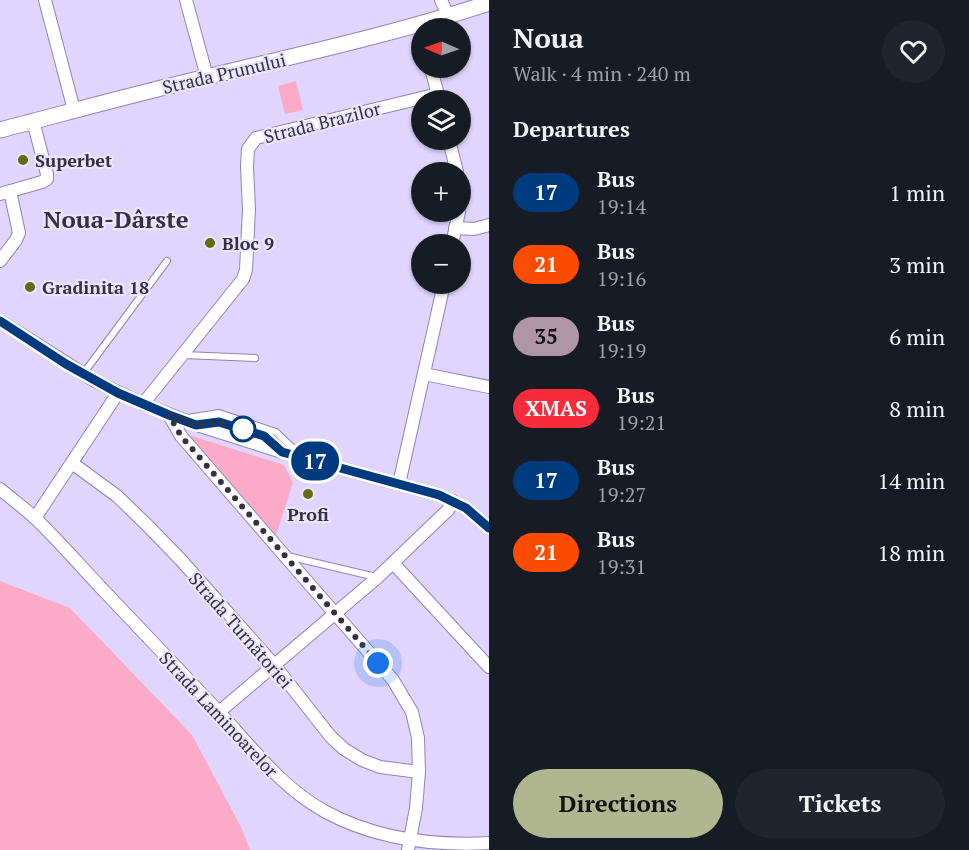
<!DOCTYPE html>
<html lang="en">
<head>
<meta charset="utf-8">
<style>
  body { margin:0; font-family:"PT Serif",serif; background:#20242c; color:#f1f3f6; height:100vh; display:flex; flex-direction:column; font-size:22px; white-space:nowrap }
  * { box-sizing:border-box; margin:0 }
  p { font-size:20px; color:#9ea1a6 }
  .icon { flex:none; width:33px; height:33px; fill:none; stroke:currentColor; stroke-width:2; stroke-linecap:round; stroke-linejoin:round }
  .map { position:relative; flex:1; overflow:hidden }
  .details { display:flex; flex-direction:column; background:#171b24; width:480px }
  .details>* { flex:none }
  .badge { padding:0 12px; border-radius:20px; font-size:21px; line-height:39px }
  .needle { width:39px; rotate:272deg }
  .controls { position:absolute; left:411px; top:18px; display:grid; gap:12px }
  .controls a { display:grid; place-items:center; width:60px; height:60px; border-radius:50%; background:#171b24; box-shadow:0 2px 4px #0004; font-size:30px }
  .you { position:absolute; width:30px; height:30px; margin:-15px; border:4px solid #fff; border-radius:50%; background:#1a73e8; box-shadow:0 0 0 9px #1a73e833 }
  .map>.badge { position:absolute; translate:-50% -50%; box-shadow:0 0 0 3px #fff }
  h2 { padding:0 24px; font-size:22px; line-height:54px }
  .round { display:grid; place-items:center; flex:none; width:63px; height:63px; border-radius:32px; background:#20242c }
  .overview { display:flex; align-items:center; justify-content:space-between; height:102px; padding:0 24px }
  h1 { font-size:28px; font-weight:700; line-height:45px }
  .action { display:flex; gap:12px; margin-top:auto; padding:12px 24px }
  .action a { flex:1; height:69px; border-radius:36px; background:#b0b68f; color:#111; font-size:24px; font-weight:700; line-height:69px; text-align:center }
  .action a+a { background:#20242c; color:#f1f3f6 }
  ul { padding:0; list-style:none }
  li { display:flex; align-items:center; gap:18px; height:72px; padding:0 24px }
  li div { flex:1 }
  li b { display:block; font-size:22px }
  li em { font-style:normal }
  li .badge { min-width:66px; font-weight:700; text-align:center }
  main { display:flex; flex:1; min-height:0 }
  .map>svg:first-child { display:block }
  .green { fill:#fbabc8 }
  .lines { fill:none; stroke-linecap:round; stroke-linejoin:round }
  .service-casing { stroke:#9084b3; stroke-width:8 }
  .minor-casing { stroke:#9084b3; stroke-width:14 }
  .tertiary-casing { stroke:#9084b3; stroke-width:17 }
  .service { stroke:#fff; stroke-width:6 }
  .minor { stroke:#fff; stroke-width:12 }
  .tertiary { stroke:#fff; stroke-width:15 }
  .line-casing { stroke:#fff; stroke-width:14 }
  .line { stroke:#003b80; stroke-width:9 }
  .walk { stroke:#353044; stroke-width:6; stroke-dasharray:0 10.8 }
  .poi-dot { fill:#616b11; stroke:#eae6fb; stroke-width:2 }
  .stop-dot { fill:#fff; stroke:#003b80; stroke-width:3 }
  .labels { text-anchor:middle; dominant-baseline:central; stroke-width:4.5; stroke-linejoin:round; paint-order:stroke }
  .street-label { font-size:18px; fill:#353044; stroke:#eae6fb }
  .poi-label { font-size:18px; font-weight:bold; fill:#353044; stroke:#eae6fb; text-anchor:start }
  .district-label { font-size:24px; font-weight:bold; fill:#353044; stroke:#eae6fb }
</style>
</head>
<body>
<main>
<div class="map">
<svg width="489" height="850" viewBox="0 0 489 850">
  <rect width="100%" height="100%" fill="#dfd5fe"/>
  <!-- green -->
  <g class="green">
    <polygon points="296,81 303,110 285,114 278,86"/>
    <polygon points="189,435 284,465 293,483 276,535"/>
    <polygon points="0,581 70,608 192,735 241,827 250,850 0,850"/>
  </g>
  <g class="lines">
    <!-- service casing -->
    <g class="service-casing">
      <g id="service">
        <polyline points="184,355 255,358"/>
        <polyline points="83,374 167,261"/>
        <polyline points="188,418 219,413 276,432 298,453"/>
        <polyline points="203,424 219,422 264,436 276,447"/>
        <polyline points="287,556 376,577"/>
      </g>
    </g>
    <!-- minor casing -->
    <g class="minor-casing">
      <g id="minor">
        <polyline points="45,0 74,110"/>
        <polyline points="186,0 207,77"/>
        <polyline points="441,0 448,16"/>
        <polyline points="431,68 439,99"/>
        <polyline points="449,140 457,172"/>
        <polyline points="0,194 42,182 47,179 47,174 33,121"/>
        <polyline points="455,228 474,229 489,225"/>
        <polyline points="452,244 459,212"/>
        <polyline points="0,261 16,240 19,233 10,191"/>
        <polyline points="0,321 95,381 143,404 197,425 282,452 439,495 466,508 489,528"/>
        <polyline points="424,374 489,387"/>
        <polyline points="143,404 243,279 246,270 249,209 247,167 248,149 256,138 438,94"/>
        <polyline points="169,415 181,436 284,555 393,680 412,712 418,738 419,772 416,808 408,850"/>
        <polyline points="72,463 117,496 147,525 181,560 275,666 331,737 344,749 362,760 380,767 419,772"/>
        <polyline points="399,484 444,284"/>
        <path d="M0 489C12 499 24 508 35 518 60 542 83 569 107 594 144 633 180 671 217 710 251 746 281 788 326 812 376 839 433 846 489 843"/>
        <polyline points="35,518 118,393"/>
        <polyline points="393,563 489,667"/>
        <polyline points="219,712 378,577 448,510 453,501"/>
      </g>
    </g>
    <!-- tertiary casing -->
    <g class="tertiary-casing">
      <path id="tertiary" d="M0 130C69 112 138 93 207 77 302 54 397 33 489 3"/>
    </g>
    <!-- service -->
    <use href="#service" class="service"/>
    <!-- minor -->
    <use href="#minor" class="minor"/>
    <!-- tertiary -->
    <use href="#tertiary" class="tertiary"/>
  </g>
  <g class="lines">
    <!-- line casing -->
    <g class="line-casing">
      <polyline id="line" points="0,321 66,364 118,393 169,415 196,425 219,422 264,436 282,452 439,495 466,508 489,528"/>
    </g>
    <!-- line -->
    <use href="#line" class="line"/>
    <!-- walk -->
    <polyline class="walk" points="243,429 219,422 196,425 169,415 181,436 378,663"/>
  </g>
  <!-- markers -->
  <g class="poi-dot">
    <circle cx="23" cy="160" r="6"/>
    <circle cx="210" cy="243" r="6"/>
    <circle cx="30" cy="287" r="6"/>
    <circle cx="308" cy="494" r="6"/>
  </g>
  <circle class="stop-dot" cx="243" cy="429" r="12"/>
  <g class="labels">
    <!-- street labels -->
    <g class="street-label">
      <text transform="translate(224 73) rotate(-13)">Strada Prunului</text>
      <text transform="translate(322 122) rotate(-14)">Strada Brazilor</text>
      <text transform="translate(241 630) rotate(49)">Strada Turnătoriei</text>
      <text transform="translate(219 714) rotate(47)">Strada Laminoarelor</text>
    </g>
    <!-- poi labels -->
    <g class="poi-label">
      <text x="35" y="160">Superbet</text>
      <text x="222" y="243">Bloc 9</text>
      <text x="42" y="287">Gradinita 18</text>
      <text x="308" y="514" text-anchor="middle">Profi</text>
    </g>
    <!-- district labels -->
    <g class="district-label">
      <text x="116" y="219">Noua-Dârste</text>
    </g>
  </g>
</svg>
<div class="controls">
<a><svg class="needle" viewBox="-14 -14 28 28"><path d="M0-13l5 13h-10z" fill="#e53935"/><path d="M0 13l5-13h-10z" fill="#9ea1a6"/></svg></a>
<a><svg class="icon" aria-label="layers" viewBox="0 0 24 24"><path d="M12 4l9 5-9 5-9-5zM3 14l9 5 9-5"/></svg></a>
<a>+</a>
<a>−</a>
</div>
<div class="you" style="left:378px;top:663px"></div>
<b class="badge" style="left:315px;top:461px;background:#003b80;color:#fff">17</b>
</div>
<section class="details">
<div class="overview"><div><h1>Noua</h1><p>Walk · 4 min · 240 m</p></div><a class="round"><svg class="icon" aria-label="heart" viewBox="0 0 24 24"><path d="M12 20l-8-8c-3-5 5-10 8-4 3-6 11-1 8 4z"/></svg></a></div>
<h2>Departures</h2>
<ul>
<li><span class="badge" style="background:#003b80;color:#fff">17</span><div><b>Bus</b><p>19:14</p></div><em>1 min</em></li>
<li><span class="badge" style="background:#fc4c01;color:#fff">21</span><div><b>Bus</b><p>19:16</p></div><em>3 min</em></li>
<li><span class="badge" style="background:#b095a6;color:#111">35</span><div><b>Bus</b><p>19:19</p></div><em>6 min</em></li>
<li><span class="badge" style="background:#f82b3c;color:#fff">XMAS</span><div><b>Bus</b><p>19:21</p></div><em>8 min</em></li>
<li><span class="badge" style="background:#003b80;color:#fff">17</span><div><b>Bus</b><p>19:27</p></div><em>14 min</em></li>
<li><span class="badge" style="background:#fc4c01;color:#fff">21</span><div><b>Bus</b><p>19:31</p></div><em>18 min</em></li>
</ul>
<div class="action"><a>Directions</a><a>Tickets</a></div>
</section>
</main>
</body>
</html>
